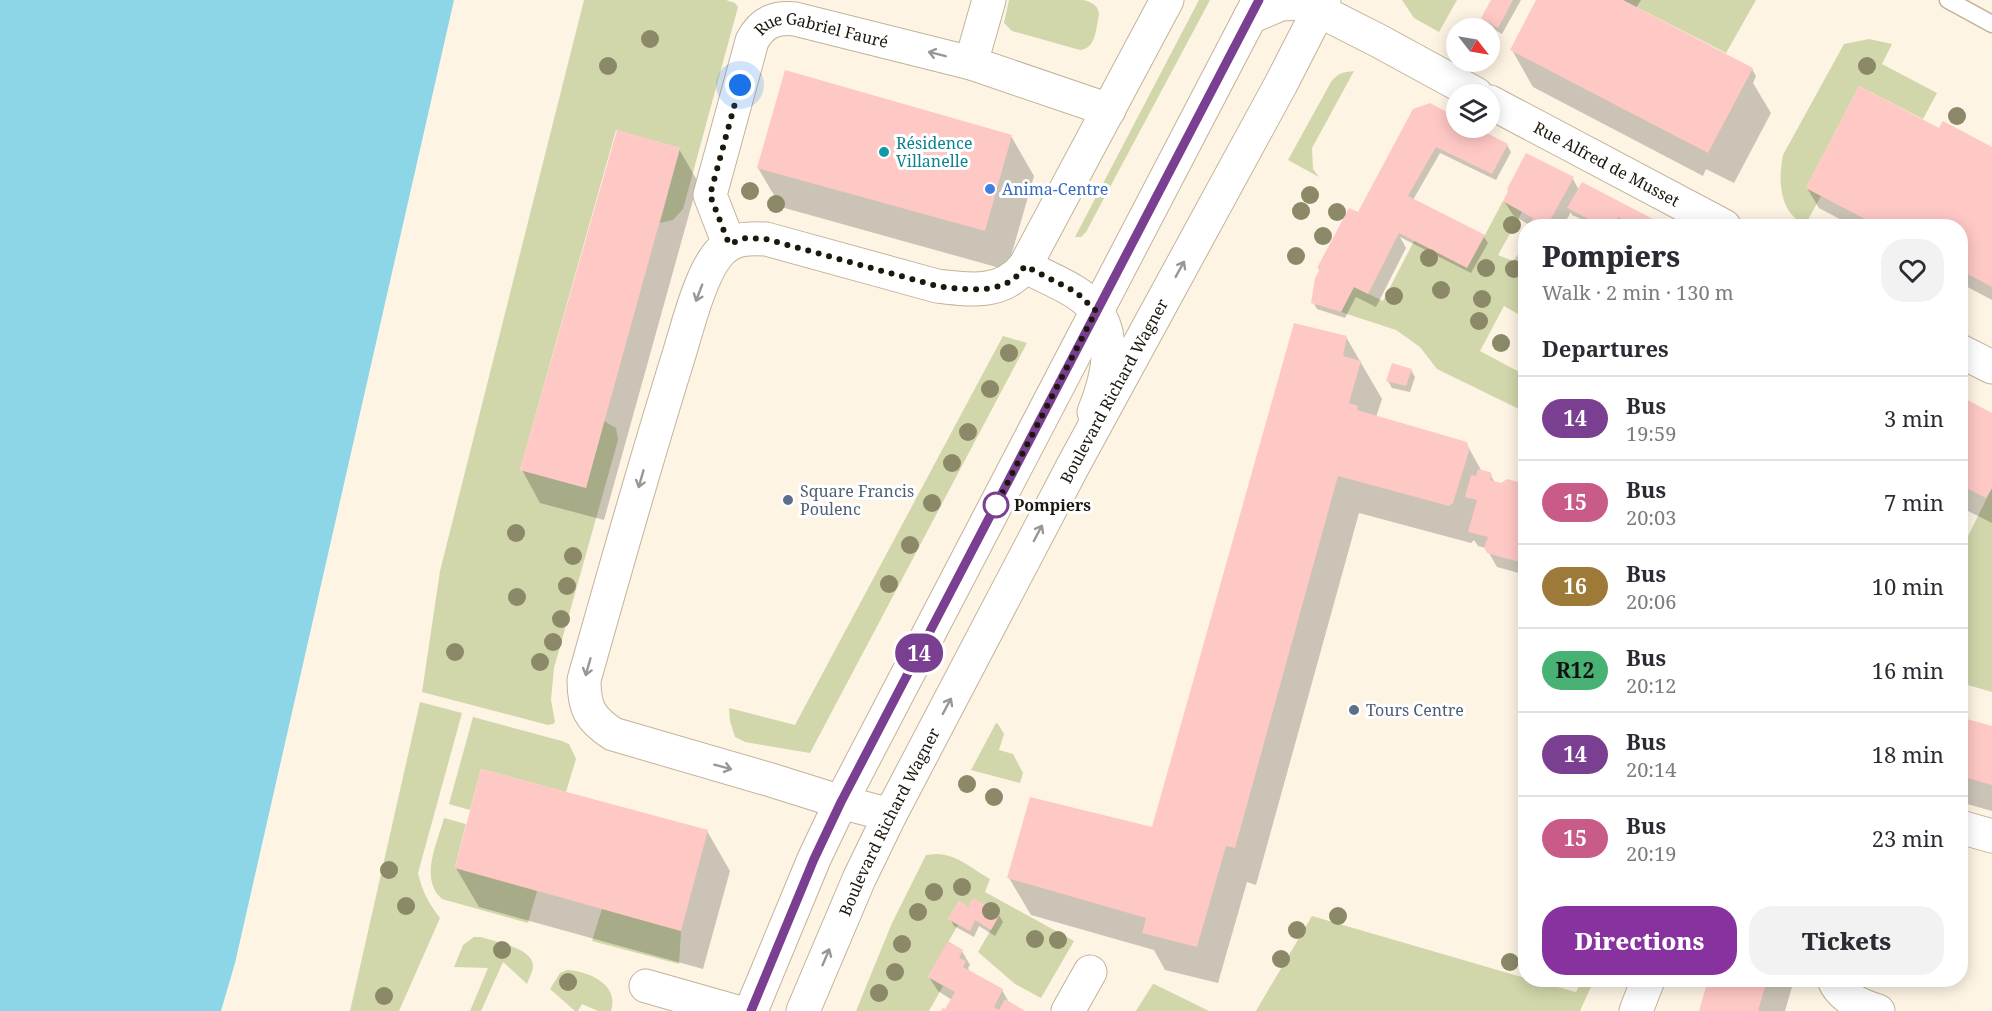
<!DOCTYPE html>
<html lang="en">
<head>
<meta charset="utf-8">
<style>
  body { margin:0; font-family:"Noto Serif",serif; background:#f2f2f3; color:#2b2b33; height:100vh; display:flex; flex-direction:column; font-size:22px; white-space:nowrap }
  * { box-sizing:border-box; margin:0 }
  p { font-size:20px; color:#7c7c81 }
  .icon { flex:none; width:33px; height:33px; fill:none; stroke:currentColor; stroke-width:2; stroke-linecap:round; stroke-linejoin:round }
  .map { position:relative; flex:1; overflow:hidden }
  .details { position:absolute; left:1518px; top:219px; width:450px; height:768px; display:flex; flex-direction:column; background:#fff; border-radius:24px; box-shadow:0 3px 15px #0003 }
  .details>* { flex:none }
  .badge { padding:0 12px; border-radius:20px; font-size:21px; line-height:39px }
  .needle { width:39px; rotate:121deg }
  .buttons { position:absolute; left:1446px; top:18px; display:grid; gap:12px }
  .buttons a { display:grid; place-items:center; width:54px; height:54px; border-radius:50%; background:#fff; box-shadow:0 3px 15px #0003; font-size:30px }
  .you { position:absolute; width:30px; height:30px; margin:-15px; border:4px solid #fff; border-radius:50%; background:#1a73e8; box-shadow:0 0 0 9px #1a73e833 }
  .map>.badge { position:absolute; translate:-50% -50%; box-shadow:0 0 0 3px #fff }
  h2 { padding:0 24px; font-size:22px; line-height:54px }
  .round { display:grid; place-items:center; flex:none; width:63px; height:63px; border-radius:24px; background:#f2f2f3 }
  .summary { display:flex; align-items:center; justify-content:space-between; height:102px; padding:0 24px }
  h1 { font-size:28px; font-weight:800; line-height:45px }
  .button { display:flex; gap:12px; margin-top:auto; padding:12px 24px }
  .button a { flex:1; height:69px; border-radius:24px; background:#88329f; color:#fff; font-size:24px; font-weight:800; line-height:69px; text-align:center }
  .button a+a { background:#f2f2f3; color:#2b2b33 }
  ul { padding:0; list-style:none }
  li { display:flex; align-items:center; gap:18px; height:84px; padding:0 24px; border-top:2px solid #e1e1e2 }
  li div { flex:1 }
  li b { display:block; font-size:22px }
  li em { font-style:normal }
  li .badge { min-width:66px; font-weight:700; text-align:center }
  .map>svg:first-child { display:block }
  .green { fill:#d2d6ab }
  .water { fill:#8cd6e7 }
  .shadow { fill:#0003 }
  .building { fill:#fec8c5 }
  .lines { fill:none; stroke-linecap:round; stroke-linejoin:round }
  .service-casing { stroke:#c2b39a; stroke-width:19 }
  .minor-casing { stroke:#c2b39a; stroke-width:35 }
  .primary-casing { stroke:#c2b39a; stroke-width:35 }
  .service { stroke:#fff; stroke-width:16 }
  .minor { stroke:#fff; stroke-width:33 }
  .primary { stroke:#fff; stroke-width:33 }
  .tree { fill:#8c8968 }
  .oneway { stroke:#999793 }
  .line-casing { stroke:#fff; stroke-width:14 }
  .line { stroke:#7a3f91; stroke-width:9 }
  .walk { stroke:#1d180e; stroke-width:6; stroke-dasharray:0 10.8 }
  .culture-dot { fill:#0f9aa8; stroke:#fff; stroke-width:2 }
  .shop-dot { fill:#3f7fe0; stroke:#fff; stroke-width:2 }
  .service-dot { fill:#5c6f8a; stroke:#fff; stroke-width:2 }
  .stop-dot { fill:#fff; stroke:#7a3f91; stroke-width:3 }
  .labels { text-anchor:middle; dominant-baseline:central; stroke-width:6; stroke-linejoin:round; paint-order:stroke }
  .street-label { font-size:16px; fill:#1d180e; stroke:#fff }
  .culture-label { font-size:16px; fill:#0d838f; stroke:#fff; text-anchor:start }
  .shop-label { font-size:16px; fill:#366cbe; stroke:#fff; text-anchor:start }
  .service-label { font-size:16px; fill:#4e5e75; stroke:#fff; text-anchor:start }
  .stop-label { font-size:16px; font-weight:bold; fill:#1d180e; stroke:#fff; text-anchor:start }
</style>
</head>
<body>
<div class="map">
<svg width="1992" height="1011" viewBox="0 0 1992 1011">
  <rect width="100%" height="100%" fill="#fdf4e4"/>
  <!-- green -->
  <g class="green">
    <polygon points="584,0 726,0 735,3 738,7 683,209 673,220 660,223 680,148 616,130 520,470 586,488 604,421 616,428 618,440 554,668 551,700 555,722 553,724 548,725 422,692 440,571"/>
    <path d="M1009 0H1083C1091 2 1099 5 1099 15 1096 28 1096 49 1080 50L1012 31 1004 23Z"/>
    <polygon points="1199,0 1210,0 1086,232 1081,237 1075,237"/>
    <polygon points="1402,0 1457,0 1439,32 1414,18"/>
    <polygon points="1623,0 1756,0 1726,53"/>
    <path d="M1869 39 1892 44 1882 64 1937 93 1923 119 1859 86 1806 188 1821 196 1805 225C1779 212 1778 180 1783 155L1844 44Z"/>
    <path d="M1354 71 1312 148 1313 169 1319 177 1288 160 1331 82C1338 73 1343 72 1354 71Z"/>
    <polygon points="1503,201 1522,212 1498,255 1513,261 1525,245 1525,318 1504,306 1480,351 1525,375 1525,412 1437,369 1420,347 1396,330 1341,312 1354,287 1383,301 1414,241 1485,235"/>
    <polygon points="1003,336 1027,343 810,753 745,742 735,737 730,721 729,708 795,725"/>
    <polygon points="1992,488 1992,692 1961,683 1960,552"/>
    <path d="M420 702 462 713 418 873C422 891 429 904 440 918L399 1011H350Z"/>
    <polygon points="473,717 562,741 569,744 576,759 566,792 481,769 470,810 449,804"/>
    <polygon points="996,723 998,724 1004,734 999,750 1013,754 1023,773 1020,783 971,770"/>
    <path d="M444 818 466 824 455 868 537 891 528 923 442 899C439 896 435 892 434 888 424 868 439 838 444 818Z"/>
    <path d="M936 854C957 854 972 869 990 879L985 892 1074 941 1041 998 1015 984 978 952 1000 914 968 907 959 901 948 919 958 925 928 977 943 986 929 1011H856L892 923 926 855Z"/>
    <polygon points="602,909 681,931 679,964 592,941"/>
    <polygon points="1312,916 1525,978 1526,980 1532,980 1576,992 1582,980 1594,980 1580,1011 1256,1011"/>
    <path d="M474 937H481C495 942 533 948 533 966 533 972 529 978 527 984L503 962 481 1011H470L488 968 454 967 463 945Z"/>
    <path d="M567 970C589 971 620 985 611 1011H598L582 1004 578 1011H575L550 989 560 973Z"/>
    <polygon points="1153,984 1154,984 1209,1011 1136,1011"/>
  </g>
  <!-- water -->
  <polygon class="water" points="0,0 454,0 235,963 221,1011 0,1011"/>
  <!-- shadow -->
  <g class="shadow">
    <polygon points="1493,0 1521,0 1502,34 1487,25 1483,18"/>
    <polygon points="1538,0 1641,0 1636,8 1752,69 1756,76 1753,83 1771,113 1734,183 1706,169 1703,176 1533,87 1512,50"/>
    <polygon points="1430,104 1456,118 1456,128 1474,128 1507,145 1511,152 1496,180 1440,153 1413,200 1484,237 1488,243 1471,273 1400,237 1406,248 1376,307 1356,297 1345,318 1317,309 1313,302 1320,271 1318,268 1359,214"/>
    <polygon points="1939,130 1992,149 1992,300 1960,283 1960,226 1853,226 1819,208 1807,188"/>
    <polygon points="1011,136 1034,176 1007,270 781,207 758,168"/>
    <polygon points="679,149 698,182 604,520 540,503 522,470"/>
    <polygon points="1573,179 1579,190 1652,220 1655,226 1629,226 1622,223 1620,226 1588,226 1590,223 1572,215 1571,212 1563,226 1531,226 1513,215 1504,201"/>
    <polygon points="1346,337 1382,399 1376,417 1466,443 1481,470 1491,476 1495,483 1526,485 1526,575 1497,567 1486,548 1478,546 1474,540 1471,543 1359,513 1256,885 1247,882 1218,983 1165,970 1154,950 1031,915 1009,878 1153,829"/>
    <polygon points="1411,370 1415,377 1410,392 1392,388 1388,381"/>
    <polygon points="1960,398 1992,415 1992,523 1960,507"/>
    <polygon points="1960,718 1992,727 1992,811 1960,802"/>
    <polygon points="707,831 730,871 703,969 479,907 456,868"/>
    <polygon points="969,909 999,915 1003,922 995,936 979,926 974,937 954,926 950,919"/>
    <polygon points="962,951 970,965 968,968 971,974 1002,990 1010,1004 1022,1011 946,1011 952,1000 938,991 929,977"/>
    <polygon points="1709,980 1794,980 1785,1011 1700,1011"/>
  </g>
  <!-- building -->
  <g class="building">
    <polygon points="1491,0 1513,0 1498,28 1481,18"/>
    <polygon points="1536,0 1623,0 1753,68 1708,153 1510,50"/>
    <polygon points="785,70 1012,135 985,231 757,168"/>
    <polygon points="1859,86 1939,128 1943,121 1992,147 1992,287 1960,270 1960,226 1878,226 1806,188"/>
    <polygon points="1430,103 1456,117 1456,128 1477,128 1508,144 1492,174 1436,147 1408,196 1485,235 1467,268 1399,233 1368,294 1354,287 1341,312 1311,303 1315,278 1320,269 1317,268 1349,208 1358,212 1413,109"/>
    <polygon points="617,130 680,148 586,488 520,470"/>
    <polygon points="1526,153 1574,177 1547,226 1529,226 1533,218 1503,201 1508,191 1507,189"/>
    <polygon points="1582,182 1653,219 1649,226 1636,226 1618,217 1613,226 1586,226 1590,220 1567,208"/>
    <polygon points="1294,323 1347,336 1343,356 1361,361 1349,403 1358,406 1357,410 1467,442 1469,451 1453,503 1449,506 1338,476 1235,848 1226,846 1197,947 1142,933 1146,918 1007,878 1030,797 1152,827"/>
    <polygon points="1392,363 1412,369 1406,386 1386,381"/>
    <polygon points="1960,396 1992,413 1992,488 1986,498 1960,485"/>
    <polygon points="1478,469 1490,472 1492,475 1490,480 1501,483 1507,479 1526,484 1526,564 1487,553 1484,547 1488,537 1468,532 1477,500 1465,497 1471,475 1476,476"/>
    <polygon points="1960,717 1992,726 1992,785 1960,776"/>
    <polygon points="481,769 708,830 681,931 455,868"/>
    <polygon points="973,898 1000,914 991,930 975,920 970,931 948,919 959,901 968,907"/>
    <polygon points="948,941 963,950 959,958 966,961 963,967 1003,989 994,1007 999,1010 1005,999 1025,1011 941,1011 942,1008 945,1009 955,992 928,977"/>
    <polygon points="1708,980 1767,980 1758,1011 1699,1011"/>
  </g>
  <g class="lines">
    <!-- service casing -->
    <g class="service-casing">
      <polyline id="service" points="1948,0 1992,24"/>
    </g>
    <!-- minor casing -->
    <g class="minor-casing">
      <g id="minor">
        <polyline points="1250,17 1281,4 1304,3 1379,41 1476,94"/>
        <polyline points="971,63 1109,110"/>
        <path id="s1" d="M1490 102 1724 226"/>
        <path id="s2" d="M729 244 710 195 752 41C762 22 775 17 795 19L971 63 989 0"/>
        <path d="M1025 266C1041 275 1059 282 1075 292 1121 320 1111 370 1094 412"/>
        <polyline points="1960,351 1992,367"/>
        <path d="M890 815 841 802 771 780 613 734C590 719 584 708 584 680 614 573 644 467 677 361 686 333 700 273 720 252 733 238 748 238 766 239L937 286C970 290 1002 295 1025 266L1167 0"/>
        <polyline points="1960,827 1992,836"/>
        <path d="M1834 980C1841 997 1861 1006 1878 1011"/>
        <polyline points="646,986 734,1011"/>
        <polyline points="1068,1011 1090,972"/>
        <polyline points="1636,1011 1648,980"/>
      </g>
    </g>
    <!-- primary casing -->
    <g class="primary-casing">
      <g id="primary">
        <polyline points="751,1011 814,859 841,802 1259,0"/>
        <path id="s3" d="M803 1011 859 879 890 815 1074 464 1281 84 1324 0"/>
      </g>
    </g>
    <!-- service -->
    <use href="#service" class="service"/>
    <!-- minor -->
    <use href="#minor" class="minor"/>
    <!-- primary -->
    <use href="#primary" class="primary"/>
  </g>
  <!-- trees -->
  <g class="tree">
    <circle cx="650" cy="39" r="9"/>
    <circle cx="608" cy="66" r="9"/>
    <circle cx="1867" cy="66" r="9"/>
    <circle cx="1957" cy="116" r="9"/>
    <circle cx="750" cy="191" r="9"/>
    <circle cx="1310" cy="195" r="9"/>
    <circle cx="776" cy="204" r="9"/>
    <circle cx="1301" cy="211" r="9"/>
    <circle cx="1337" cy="212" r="9"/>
    <circle cx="1512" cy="225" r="9"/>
    <circle cx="1323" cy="236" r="9"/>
    <circle cx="1296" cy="256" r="9"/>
    <circle cx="1429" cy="258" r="9"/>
    <circle cx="1486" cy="268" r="9"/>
    <circle cx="1514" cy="269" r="9"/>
    <circle cx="1441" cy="290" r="9"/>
    <circle cx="1394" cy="296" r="9"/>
    <circle cx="1482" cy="299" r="9"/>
    <circle cx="1479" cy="321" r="9"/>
    <circle cx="1501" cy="343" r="9"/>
    <circle cx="1009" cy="353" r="9"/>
    <circle cx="990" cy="389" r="9"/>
    <circle cx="968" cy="432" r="9"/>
    <circle cx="952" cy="463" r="9"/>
    <circle cx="932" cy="503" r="9"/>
    <circle cx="516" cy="533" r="9"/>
    <circle cx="910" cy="545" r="9"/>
    <circle cx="573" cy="556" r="9"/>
    <circle cx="889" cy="584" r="9"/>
    <circle cx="567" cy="586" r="9"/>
    <circle cx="517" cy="597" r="9"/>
    <circle cx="561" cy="619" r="9"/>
    <circle cx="553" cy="642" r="9"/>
    <circle cx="455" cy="652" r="9"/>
    <circle cx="540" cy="662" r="9"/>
    <circle cx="967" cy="784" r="9"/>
    <circle cx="994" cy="797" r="9"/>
    <circle cx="389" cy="870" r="9"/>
    <circle cx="962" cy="887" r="9"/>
    <circle cx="934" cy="892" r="9"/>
    <circle cx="406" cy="906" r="9"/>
    <circle cx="991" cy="911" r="9"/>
    <circle cx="918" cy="912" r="9"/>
    <circle cx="1338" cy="916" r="9"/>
    <circle cx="1297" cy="930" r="9"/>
    <circle cx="1035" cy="939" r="9"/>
    <circle cx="1058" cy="940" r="9"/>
    <circle cx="902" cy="944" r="9"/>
    <circle cx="502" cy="950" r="9"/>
    <circle cx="1281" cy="959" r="9"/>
    <circle cx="1510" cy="962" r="9"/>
    <circle cx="895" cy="972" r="9"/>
    <circle cx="568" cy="982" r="9"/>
    <circle cx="879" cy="993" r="9"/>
    <circle cx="384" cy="996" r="9"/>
  </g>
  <!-- one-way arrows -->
  <defs><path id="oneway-shaft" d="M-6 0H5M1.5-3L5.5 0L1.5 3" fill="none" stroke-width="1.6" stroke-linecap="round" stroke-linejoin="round" transform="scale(1.5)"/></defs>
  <g class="oneway">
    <use href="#oneway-shaft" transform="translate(937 54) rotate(-166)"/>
    <use href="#oneway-shaft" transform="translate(1180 269) rotate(-61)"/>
    <use href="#oneway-shaft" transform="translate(699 293) rotate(111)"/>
    <use href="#oneway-shaft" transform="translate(641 479) rotate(106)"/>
    <use href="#oneway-shaft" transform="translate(1038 533) rotate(-62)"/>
    <use href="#oneway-shaft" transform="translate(588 667) rotate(106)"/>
    <use href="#oneway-shaft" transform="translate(947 706) rotate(-62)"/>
    <use href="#oneway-shaft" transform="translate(723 767) rotate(15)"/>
    <use href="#oneway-shaft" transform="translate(826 957) rotate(-67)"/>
  </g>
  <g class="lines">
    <!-- line casing -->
    <g class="line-casing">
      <polyline id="line" points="751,1011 814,859 841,802 1259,0"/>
    </g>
    <!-- line -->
    <use href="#line" class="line"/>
    <!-- walk -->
    <path class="walk" d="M740 85 710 195 729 244 746 238 766 239 937 286C959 289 992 294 1012 280 1017 277 1021 271 1025 266L1076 292 1096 311 996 505"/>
  </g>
  <!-- markers -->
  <circle class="culture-dot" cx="884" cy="152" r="6"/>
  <circle class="shop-dot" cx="990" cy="189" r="6"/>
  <g class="service-dot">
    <circle cx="788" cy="500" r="6"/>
    <circle cx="1354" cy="710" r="6"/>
  </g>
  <circle class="stop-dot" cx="996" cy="505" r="12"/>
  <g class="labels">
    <!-- street labels -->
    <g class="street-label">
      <text stroke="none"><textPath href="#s2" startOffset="291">Rue Gabriel Fauré</textPath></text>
      <text stroke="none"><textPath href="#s1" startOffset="132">Rue Alfred de Musset</textPath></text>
      <text stroke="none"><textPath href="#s3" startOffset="694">Boulevard Richard Wagner</textPath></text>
      <text stroke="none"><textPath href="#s3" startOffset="208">Boulevard Richard Wagner</textPath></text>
    </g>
    <!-- culture labels -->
    <g class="culture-label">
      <text x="896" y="143">Résidence<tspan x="896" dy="18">Villanelle</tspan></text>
    </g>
    <!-- shop labels -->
    <g class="shop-label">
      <text x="1002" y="189">Anima-Centre</text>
    </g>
    <!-- service labels -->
    <g class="service-label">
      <text x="800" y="491">Square Francis<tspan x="800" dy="18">Poulenc</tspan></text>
      <text x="1366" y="710">Tours Centre</text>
    </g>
    <!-- stop labels -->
    <g class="stop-label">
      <text x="1014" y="505">Pompiers</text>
    </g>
  </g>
</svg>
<div class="buttons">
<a><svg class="needle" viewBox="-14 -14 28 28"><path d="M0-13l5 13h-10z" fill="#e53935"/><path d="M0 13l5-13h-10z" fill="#7c7c81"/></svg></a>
<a><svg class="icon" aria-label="layers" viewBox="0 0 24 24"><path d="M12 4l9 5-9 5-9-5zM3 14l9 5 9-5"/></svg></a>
</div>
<div class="you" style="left:740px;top:85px"></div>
<b class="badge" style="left:919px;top:653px;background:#7a3f91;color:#fff">14</b>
<section class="details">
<div class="summary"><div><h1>Pompiers</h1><p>Walk · 2 min · 130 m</p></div><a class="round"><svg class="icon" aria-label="heart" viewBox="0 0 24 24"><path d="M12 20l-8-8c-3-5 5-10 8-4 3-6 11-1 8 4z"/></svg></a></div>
<h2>Departures</h2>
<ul>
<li><span class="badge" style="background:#7a3f91;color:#fff">14</span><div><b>Bus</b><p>19:59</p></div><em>3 min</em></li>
<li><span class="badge" style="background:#c95b89;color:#fff">15</span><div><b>Bus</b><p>20:03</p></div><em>7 min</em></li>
<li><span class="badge" style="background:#9e7a38;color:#fff">16</span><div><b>Bus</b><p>20:06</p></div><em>10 min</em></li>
<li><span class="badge" style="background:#48b274;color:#111">R12</span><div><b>Bus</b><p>20:12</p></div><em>16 min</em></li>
<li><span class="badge" style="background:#7a3f91;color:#fff">14</span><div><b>Bus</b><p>20:14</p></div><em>18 min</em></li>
<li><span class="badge" style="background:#c95b89;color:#fff">15</span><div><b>Bus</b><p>20:19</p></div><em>23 min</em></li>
</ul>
<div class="button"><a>Directions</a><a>Tickets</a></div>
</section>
</div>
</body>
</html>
